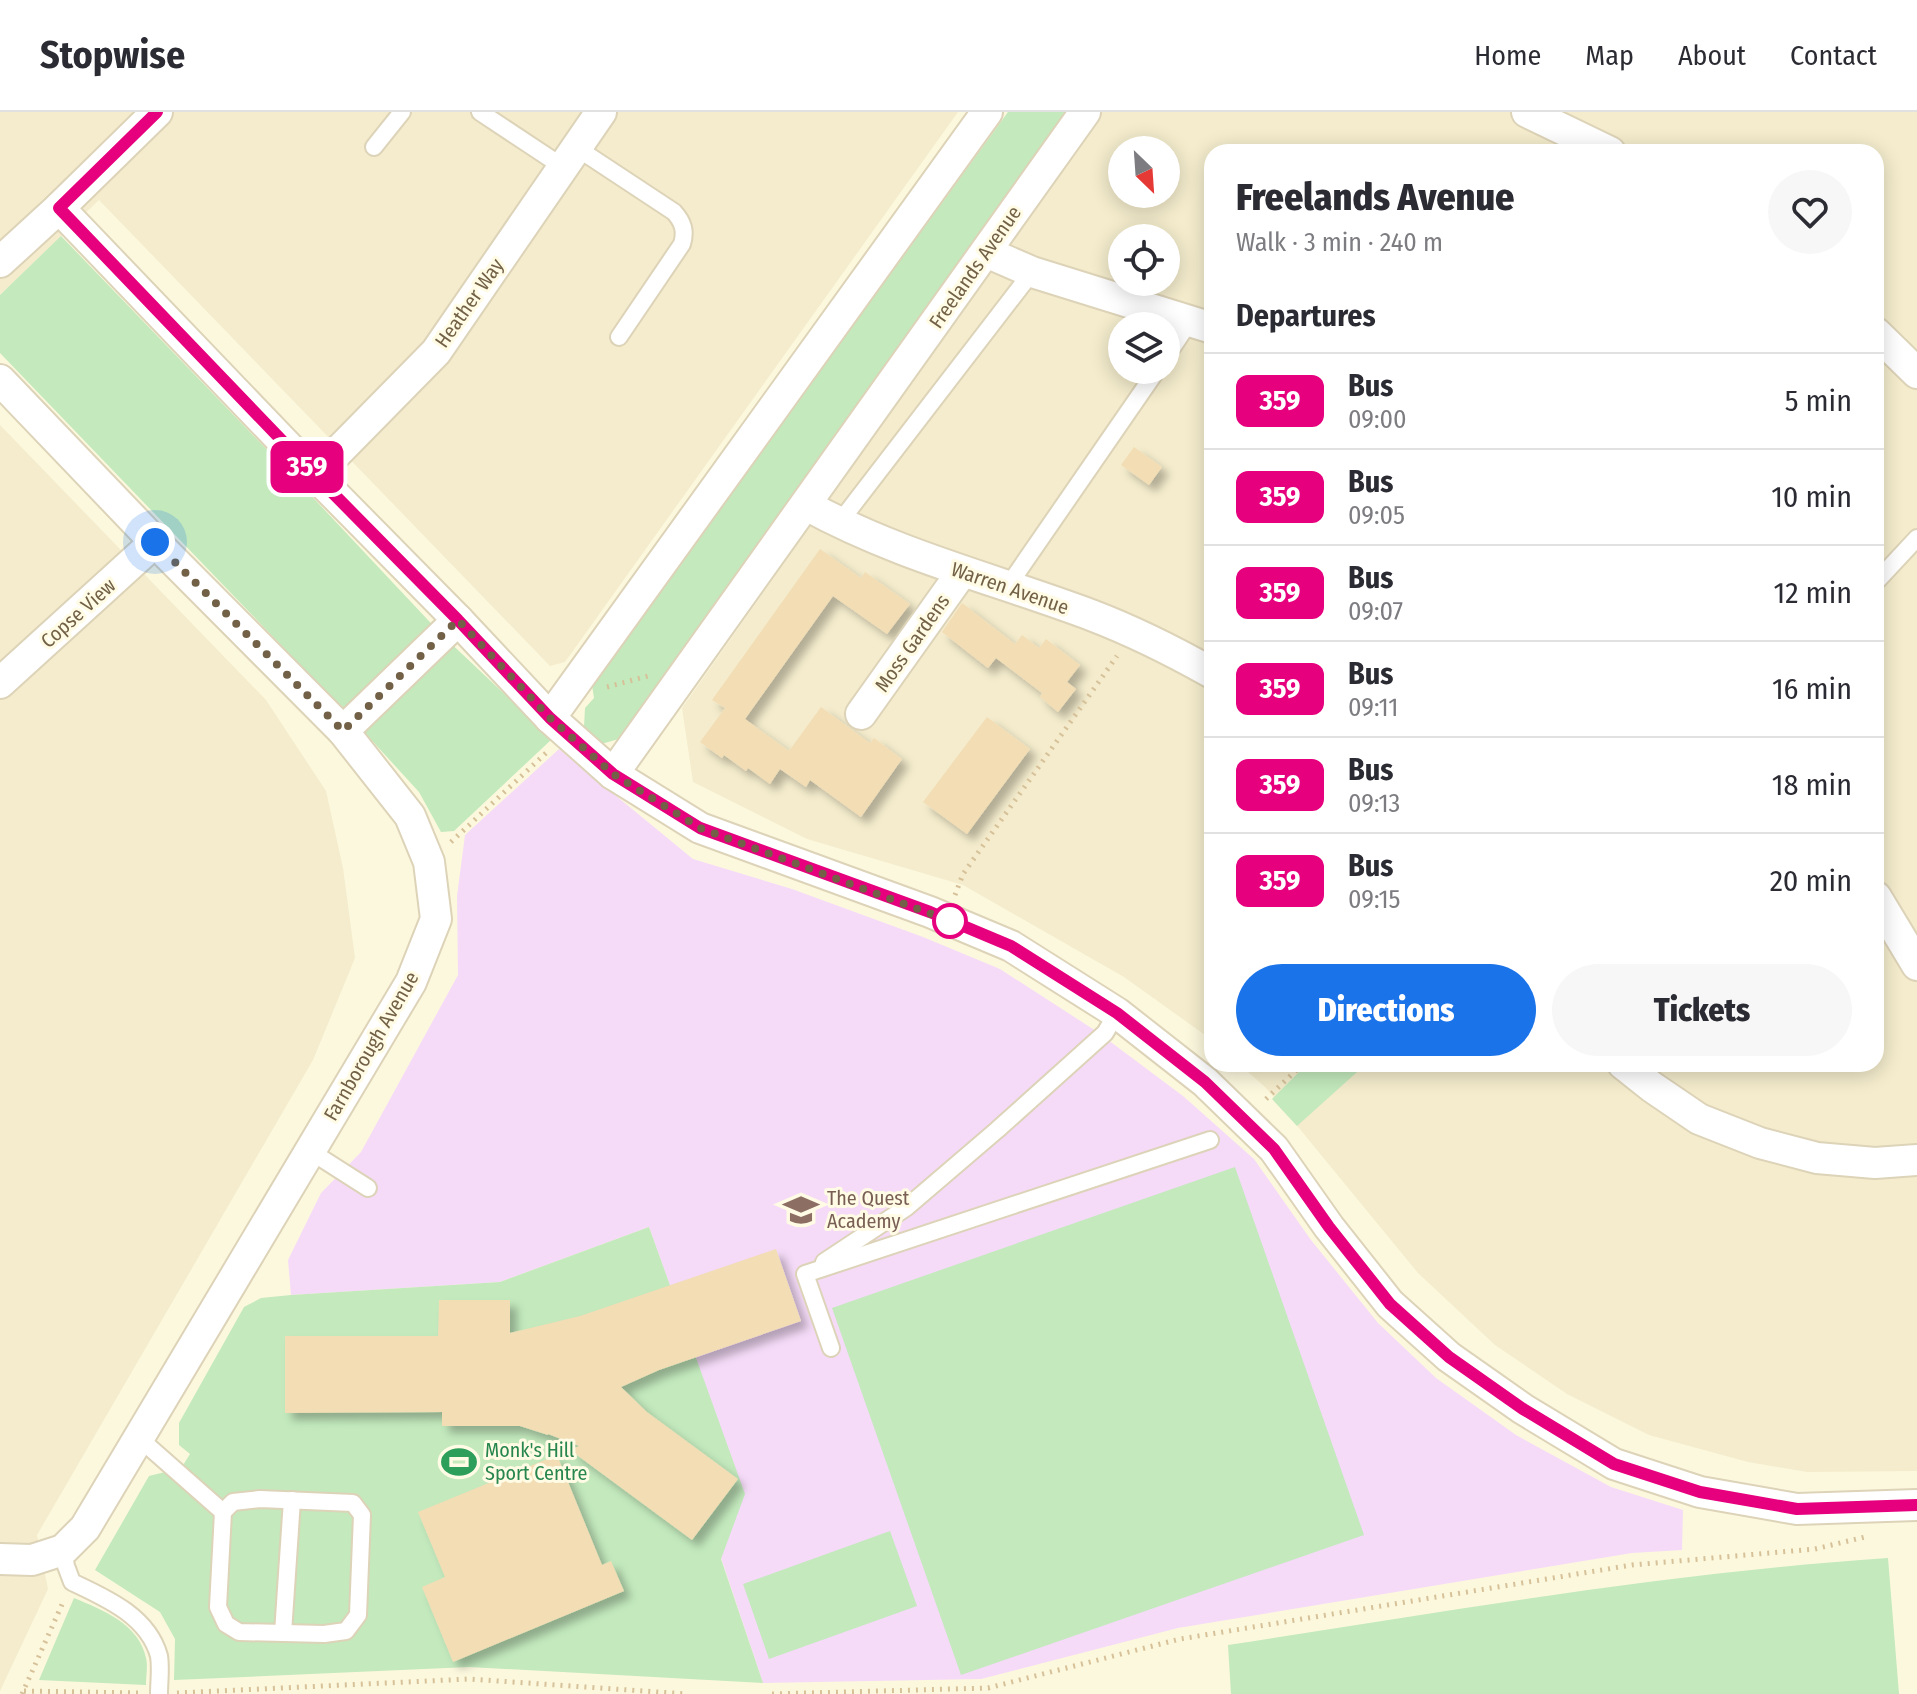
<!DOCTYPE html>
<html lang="en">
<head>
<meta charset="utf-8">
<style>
  body { margin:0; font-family:"Fira Sans Condensed",sans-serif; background:#f7f7f7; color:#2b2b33; height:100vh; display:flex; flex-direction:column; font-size:30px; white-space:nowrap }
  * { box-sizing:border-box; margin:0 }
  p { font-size:26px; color:#7c7c81 }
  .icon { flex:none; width:44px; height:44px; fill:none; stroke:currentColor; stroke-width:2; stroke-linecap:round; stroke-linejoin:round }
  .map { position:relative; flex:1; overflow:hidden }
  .details { position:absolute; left:1204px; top:32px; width:680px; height:928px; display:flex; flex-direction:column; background:#fff; border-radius:24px; box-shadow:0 4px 20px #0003 }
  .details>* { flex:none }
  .badge { padding:0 16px; border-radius:12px; font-size:28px; line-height:52px }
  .needle { width:52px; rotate:155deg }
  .buttons { position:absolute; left:1108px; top:24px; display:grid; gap:16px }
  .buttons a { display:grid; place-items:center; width:72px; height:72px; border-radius:50%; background:#fff; box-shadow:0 4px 20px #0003; font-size:40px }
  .you { position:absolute; width:40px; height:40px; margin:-20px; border:6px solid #fff; border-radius:50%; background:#1a73e8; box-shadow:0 0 0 12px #1a73e833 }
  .map>.badge { position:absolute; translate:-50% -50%; box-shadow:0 0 0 4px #fff }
  h2 { padding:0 32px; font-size:30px; line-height:72px }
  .round { display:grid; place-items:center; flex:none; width:84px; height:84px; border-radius:42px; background:#f7f7f7 }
  .headline { display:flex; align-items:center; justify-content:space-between; height:136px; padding:0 32px }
  h1 { font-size:38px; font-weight:800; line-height:60px }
  .cta { display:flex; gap:16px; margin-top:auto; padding:16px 32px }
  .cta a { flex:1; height:92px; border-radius:48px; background:#1a73e8; color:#fff; font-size:32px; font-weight:800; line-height:92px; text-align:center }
  .cta a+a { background:#f7f7f7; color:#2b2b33 }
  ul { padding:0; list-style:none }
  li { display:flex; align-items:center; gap:24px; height:96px; padding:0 32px; border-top:2px solid #e1e1e2 }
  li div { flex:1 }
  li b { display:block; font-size:30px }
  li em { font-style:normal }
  li .badge { min-width:88px; font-weight:700; text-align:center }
  header { display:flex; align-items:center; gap:48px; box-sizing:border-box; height:112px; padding:0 40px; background:#fff; border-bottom:2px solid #e1e1e2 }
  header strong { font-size:38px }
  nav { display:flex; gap:44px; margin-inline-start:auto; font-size:28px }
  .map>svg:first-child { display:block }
  .residential { fill:#f4eccc; fill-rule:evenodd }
  .education { fill:#f5dbf8 }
  .green { fill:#c3e9bd }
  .building { fill:#f2ddb5; filter:url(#shadow) }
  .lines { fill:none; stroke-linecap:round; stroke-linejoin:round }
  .lane-casing { stroke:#ddd3b8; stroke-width:20 }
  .street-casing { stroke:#ddd3b8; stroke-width:34 }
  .path { stroke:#d6c199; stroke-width:5; stroke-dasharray:2 6; stroke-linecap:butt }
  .lane { stroke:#fff; stroke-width:16 }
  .street { stroke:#fff; stroke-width:30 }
  .line-casing { stroke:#fff; stroke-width:18 }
  .line { stroke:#e6007e; stroke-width:12 }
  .walk { stroke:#726146; stroke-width:8; stroke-dasharray:0 14.4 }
  .stop-dot { fill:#fff; stroke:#e6007e; stroke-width:4 }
  .labels { text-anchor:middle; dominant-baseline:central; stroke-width:6; stroke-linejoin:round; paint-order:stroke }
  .street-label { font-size:20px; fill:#726146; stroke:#fffbe4 }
  .education-label { font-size:20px; fill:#785e54; stroke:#fffbe4; text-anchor:start }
  .leisure-label { font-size:20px; fill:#27864d; stroke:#fffbe4; text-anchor:start }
</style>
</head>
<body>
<header>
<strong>Stopwise</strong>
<nav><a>Home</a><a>Map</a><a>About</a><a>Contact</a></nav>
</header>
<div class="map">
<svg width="1917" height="1582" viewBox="0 0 1917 1582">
  <defs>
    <filter id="shadow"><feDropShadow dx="7" dy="7" stdDeviation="4" flood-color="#0004"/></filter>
  </defs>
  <rect width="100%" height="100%" fill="#fcf8de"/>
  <!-- residential -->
  <g class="residential">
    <polygon points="0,0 958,0 565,550 550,554 99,88 0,183"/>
    <path d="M1102 0H1917V1359L1807 1360 1748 1350 1649 1323 1567 1282 1495 1233 1418 1161 1266 976 1239 952H1876V40H1212V928L1124 865 963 773 807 727 693 670 682 596ZM1122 38H1166V82H1122ZM1122 126H1166V170H1122ZM1122 214H1166V258H1122Z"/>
    <polygon points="0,313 266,588 326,679 343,756 355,846 313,948 37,1423 48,1477 0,1579"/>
  </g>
  <!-- education -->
  <polygon class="education" points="559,637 693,747 792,777 923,825 1000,857 1096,919 1183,984 1254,1047 1311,1128 1378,1211 1436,1266 1516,1323 1611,1375 1683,1398 1682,1438 1632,1441 1178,1516 981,1567 763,1571 721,1446 744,1382 649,1115 500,1170 291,1183 288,1148 321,1081 361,1040 458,863 457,784 465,723"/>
  <!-- green -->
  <g class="green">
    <polygon points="1008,0 1070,0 626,625 601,632 584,615 585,596 594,586 592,573"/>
    <polygon points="61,124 304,376 442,523 552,627 454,719 441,720 419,680 354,609 0,241 0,183"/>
    <polygon points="1307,952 1366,952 1297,1014 1272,987"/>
    <polygon points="1235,1055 1364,1423 961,1563 832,1196"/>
    <polygon points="649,1115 745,1382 721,1447 763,1571 469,1555 174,1568 175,1527 160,1500 95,1458 149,1364 165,1360 175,1366 190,1342 179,1333 179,1311 244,1195 261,1186 291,1183 500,1170"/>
    <polygon points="890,1419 917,1494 769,1547 743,1472"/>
    <path d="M1888 1446 1899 1582H1231L1228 1533C1448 1499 1667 1461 1888 1446Z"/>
    <path d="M74 1486C103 1498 139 1512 146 1546 148 1554 146 1564 146 1573L39 1568Z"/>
  </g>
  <!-- building -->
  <g class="building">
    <polygon points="1134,335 1162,355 1149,373 1121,353"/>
    <polygon points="820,437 861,466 865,460 910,492 887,522 833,484 745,607 789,639 821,595 870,631 874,626 902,647 861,705 810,668 806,675 780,657 770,672 748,656 746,659 724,643 722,646 700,630 725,596 712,588"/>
    <polygon points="962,491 1015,532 1022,523 1039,536 1046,527 1080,553 1067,570 1076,577 1058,600 1040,585 1042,581 996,546 988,556 942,520"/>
    <polygon points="987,605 1030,637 967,722 923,690"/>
    <polygon points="776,1137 801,1209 659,1258 621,1275 647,1300 738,1367 692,1428 570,1338 579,1334 548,1322 548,1323 520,1314 442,1314 442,1300 285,1301 285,1224 438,1224 439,1188 510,1188 510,1221 580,1204"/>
    <polygon points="557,1343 602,1453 611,1449 624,1479 453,1550 422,1475 445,1465 418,1400"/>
  </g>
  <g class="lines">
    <!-- lane casing -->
    <g class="lane-casing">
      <g id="lane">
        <polyline points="480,0 563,55"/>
        <polyline points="374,35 402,0"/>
        <path d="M577 36 674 100C683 110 686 119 682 132L619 225"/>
        <polyline points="1166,245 1190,209"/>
        <polyline points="839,411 1032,160"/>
        <polyline points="1876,470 1917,426"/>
        <polyline points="1008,474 1157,258"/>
        <polyline points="310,1039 368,1076"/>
        <polyline points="824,1150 907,1095 997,1018 1105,921 1117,901"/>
        <polyline points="831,1236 805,1162 1210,1028"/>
        <polyline points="139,1326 223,1400"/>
        <polygon points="260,1387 353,1391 362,1403 358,1503 346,1519 324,1522 239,1520 226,1512 218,1495 223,1400 233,1390"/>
        <path d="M63 1438 66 1454 72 1470C106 1486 148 1504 159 1544 161 1556 159 1570 159 1582"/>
        <polyline points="283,1521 292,1388"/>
      </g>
    </g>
    <!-- street casing -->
    <g class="street-casing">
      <g id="street">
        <polyline points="1527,0 1610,40"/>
        <polyline points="59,96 315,363 458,508 550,606 613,662 700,716 930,800 1011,834 1117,901 1205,970 1274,1037 1329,1115 1390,1192 1449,1245 1523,1297 1614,1352 1700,1380 1797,1397 1917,1393"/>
        <polyline points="986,140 1032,160 1212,216"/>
        <polyline points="0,150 59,96 157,0"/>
        <polyline points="1876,221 1917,261"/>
        <polyline points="0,268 155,430 343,619 410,704 429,750 436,807 411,870 85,1416 63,1438 32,1448 0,1447"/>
        <polyline points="315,363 436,240 601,0"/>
        <path d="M806 393C896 443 995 467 1091 503 1133 519 1173 539 1212 561"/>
        <polyline points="0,571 155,430"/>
        <polyline points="861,602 962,460"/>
        <polyline points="550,606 987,0"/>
        <polyline points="343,619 458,508"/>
        <polyline points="613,662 1085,0"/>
        <polyline points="1876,785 1917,853"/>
        <polyline points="1623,952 1652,975 1699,1007 1760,1031 1817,1046 1875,1051 1917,1048"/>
      </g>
    </g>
    <!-- path -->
    <g class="path">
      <polyline points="607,575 648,564"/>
      <polyline points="451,730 546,641"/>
      <polyline points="955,783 963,762 1117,544"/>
      <polyline points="1266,987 1303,952"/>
      <polyline points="24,1579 139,1581"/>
      <polyline points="177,1581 469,1567 687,1582"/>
      <polyline points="22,1582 64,1488"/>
      <polyline points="772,1582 988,1576 1180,1527 1632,1453 1815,1437 1865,1425"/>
    </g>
    <!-- lane -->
    <use href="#lane" class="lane"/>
    <!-- street -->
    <use href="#street" class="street"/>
  </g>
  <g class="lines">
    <!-- line casing -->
    <g class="line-casing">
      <polyline id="line" points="157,0 59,96 315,363 458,508 550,606 613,662 700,716 930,800 1011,834 1117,901 1205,970 1274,1037 1329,1115 1390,1192 1449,1245 1523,1297 1614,1352 1700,1380 1797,1397 1917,1393"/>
    </g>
    <!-- line -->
    <use href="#line" class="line"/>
    <!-- walk -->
    <polyline class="walk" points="155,430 343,619 458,508 550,606 613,662 700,716 950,809"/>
  </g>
  <!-- icons -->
  <defs>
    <g id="school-bare" transform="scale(2.76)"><path d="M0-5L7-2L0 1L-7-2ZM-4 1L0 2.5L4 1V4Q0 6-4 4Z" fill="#8d6e63" stroke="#fffbe4" stroke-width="2.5" paint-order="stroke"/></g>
    <g id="stadium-bare" transform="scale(2.76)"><path d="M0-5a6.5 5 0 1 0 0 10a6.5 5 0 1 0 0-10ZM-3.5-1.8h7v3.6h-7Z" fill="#2e9e5b" stroke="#fffbe4" stroke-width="2.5" paint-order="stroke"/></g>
  </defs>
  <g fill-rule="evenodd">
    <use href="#school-bare" x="801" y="1098"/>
    <use href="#stadium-bare" x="459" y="1350"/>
  </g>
  <!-- markers -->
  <circle class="stop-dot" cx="950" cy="809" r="16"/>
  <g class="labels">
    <!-- street labels -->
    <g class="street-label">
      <text transform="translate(975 155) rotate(-55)">Freelands Avenue</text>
      <text transform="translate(469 191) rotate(-55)">Heather Way</text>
      <text transform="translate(1010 476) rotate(19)">Warren Avenue</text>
      <text transform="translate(78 501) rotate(-42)">Copse View</text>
      <text transform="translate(912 531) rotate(-55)">Moss Gardens</text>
      <text transform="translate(371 934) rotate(-60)">Farnborough Avenue</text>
    </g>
    <!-- education labels -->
    <g class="education-label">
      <text x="827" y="1086">The Quest<tspan x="827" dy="23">Academy</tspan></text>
    </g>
    <!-- leisure labels -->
    <g class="leisure-label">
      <text x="485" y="1338">Monk's Hill<tspan x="485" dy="23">Sport Centre</tspan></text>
    </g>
  </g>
</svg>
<div class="buttons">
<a><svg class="needle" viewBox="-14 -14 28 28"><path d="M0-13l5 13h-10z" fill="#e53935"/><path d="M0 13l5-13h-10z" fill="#7c7c81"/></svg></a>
<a><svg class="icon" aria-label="locate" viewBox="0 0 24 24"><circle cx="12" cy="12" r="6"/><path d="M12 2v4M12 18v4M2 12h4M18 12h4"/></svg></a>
<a><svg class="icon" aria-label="layers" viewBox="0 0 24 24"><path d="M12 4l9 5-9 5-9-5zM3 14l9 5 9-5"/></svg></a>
</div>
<div class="you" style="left:155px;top:430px"></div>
<b class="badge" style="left:307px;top:355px;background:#e6007e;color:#fff">359</b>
<section class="details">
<div class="headline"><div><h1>Freelands Avenue</h1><p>Walk · 3 min · 240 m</p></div><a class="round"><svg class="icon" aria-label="heart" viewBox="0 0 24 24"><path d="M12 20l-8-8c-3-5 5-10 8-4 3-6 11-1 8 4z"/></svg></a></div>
<h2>Departures</h2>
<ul>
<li><span class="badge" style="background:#e6007e;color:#fff">359</span><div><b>Bus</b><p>09:00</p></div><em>5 min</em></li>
<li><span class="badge" style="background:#e6007e;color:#fff">359</span><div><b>Bus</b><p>09:05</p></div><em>10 min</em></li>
<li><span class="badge" style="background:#e6007e;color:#fff">359</span><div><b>Bus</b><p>09:07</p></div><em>12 min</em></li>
<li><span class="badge" style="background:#e6007e;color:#fff">359</span><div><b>Bus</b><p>09:11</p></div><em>16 min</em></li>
<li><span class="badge" style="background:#e6007e;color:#fff">359</span><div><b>Bus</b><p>09:13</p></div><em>18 min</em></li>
<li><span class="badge" style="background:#e6007e;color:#fff">359</span><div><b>Bus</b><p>09:15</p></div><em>20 min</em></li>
</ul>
<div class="cta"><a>Directions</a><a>Tickets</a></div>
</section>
</div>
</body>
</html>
